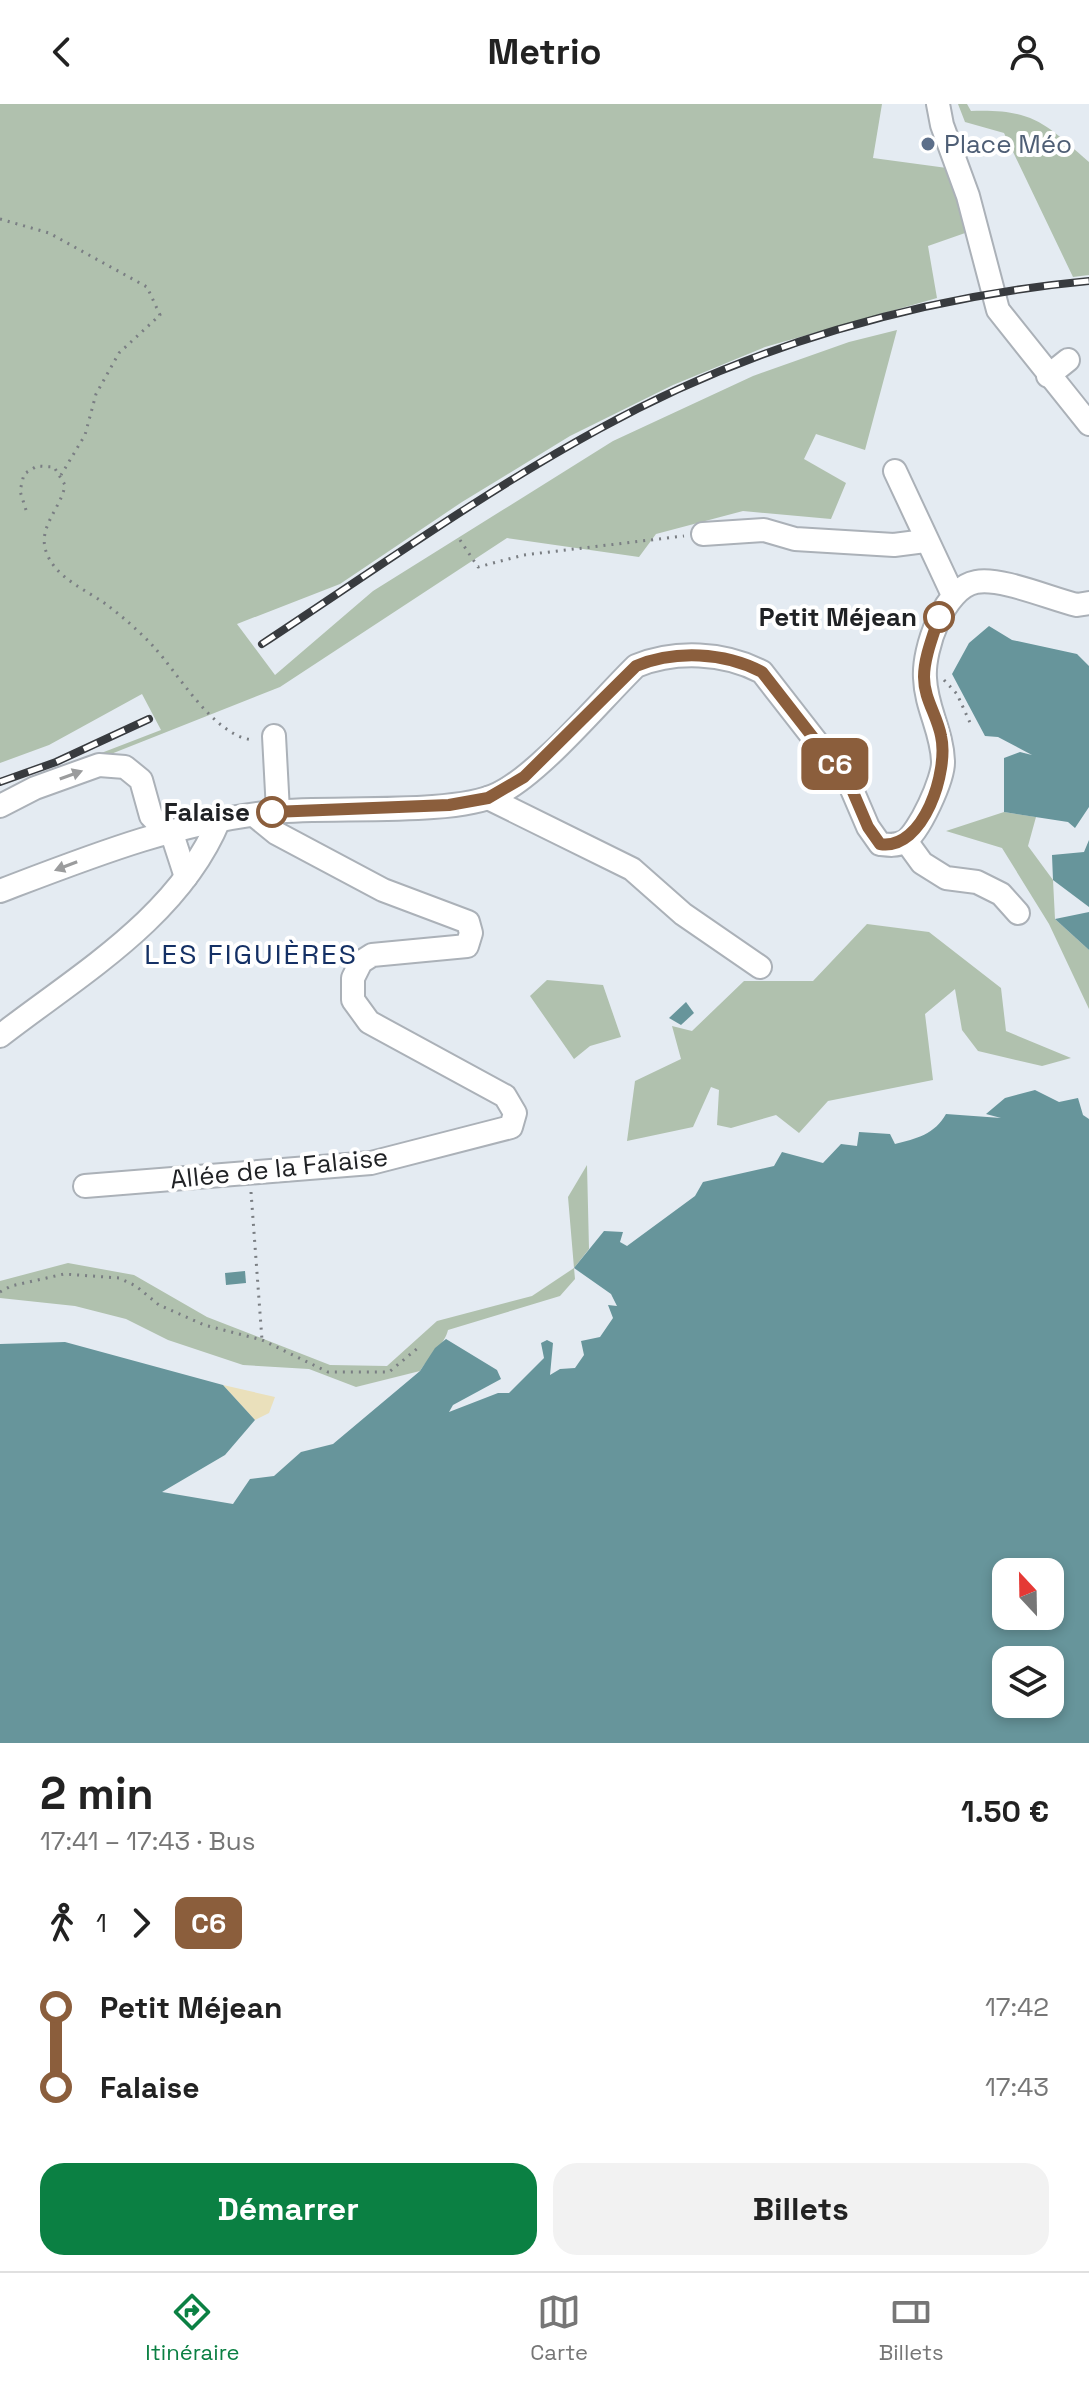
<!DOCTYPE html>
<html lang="fr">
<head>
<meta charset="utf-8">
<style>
  body { margin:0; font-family:"Space Grotesk",sans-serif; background:#f2f2f2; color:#222; height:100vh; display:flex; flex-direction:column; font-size:30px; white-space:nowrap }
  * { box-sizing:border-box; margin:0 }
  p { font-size:26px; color:#767676 }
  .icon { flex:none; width:44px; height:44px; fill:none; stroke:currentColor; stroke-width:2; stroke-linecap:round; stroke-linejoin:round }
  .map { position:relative; height:1639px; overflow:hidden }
  .sheet { display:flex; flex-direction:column; background:#fff; flex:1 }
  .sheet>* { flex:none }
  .badge { padding:0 16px; border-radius:12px; font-size:28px; line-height:52px }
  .needle { width:52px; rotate:338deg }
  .buttons { position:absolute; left:992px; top:1454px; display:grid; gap:16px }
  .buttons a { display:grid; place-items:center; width:72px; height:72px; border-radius:16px; background:#fff; box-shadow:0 4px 12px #0003; font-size:40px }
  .map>.badge { position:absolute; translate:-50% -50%; box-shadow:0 0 0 4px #fff }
  .legs { display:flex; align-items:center; gap:12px; height:88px; padding:0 40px; font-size:26px }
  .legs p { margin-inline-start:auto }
  .summary { display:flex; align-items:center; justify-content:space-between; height:136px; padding:0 40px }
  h1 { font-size:44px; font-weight:600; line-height:60px }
  .cta { display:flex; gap:16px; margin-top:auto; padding:16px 40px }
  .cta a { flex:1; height:92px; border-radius:24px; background:#0b8043; color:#fff; font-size:32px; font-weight:600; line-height:92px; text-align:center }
  .cta a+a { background:#f2f2f2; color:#222 }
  ul { padding:0 40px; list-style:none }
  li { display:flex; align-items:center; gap:28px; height:80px; font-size:30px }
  li i { display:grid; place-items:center; width:12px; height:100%; margin:0 10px; background:currentColor }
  li i::after { content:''; width:20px; height:20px; margin:-10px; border:6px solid; border-radius:50%; background:#fff }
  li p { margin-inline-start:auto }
  li:first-child i { background:linear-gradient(#0000 50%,currentColor 0) }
  li:last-child i { background:linear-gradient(currentColor 50%,#0000 0) }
  header { display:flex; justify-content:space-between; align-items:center; height:104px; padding:0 40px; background:#fff; font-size:36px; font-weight:600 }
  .dock { display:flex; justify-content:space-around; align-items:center; height:112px; border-top:2px solid #e0e0e0; background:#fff; font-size:22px; color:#767676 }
  .dock a { display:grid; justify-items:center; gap:4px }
  .dock .active { color:#0b8043 }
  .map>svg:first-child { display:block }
  .green { fill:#b0c1ae }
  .sand { fill:#eae0bb }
  .water { fill:#67959b; fill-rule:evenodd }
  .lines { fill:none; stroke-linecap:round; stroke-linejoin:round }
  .minor-casing { stroke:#abb1b8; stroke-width:26 }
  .path { stroke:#7a7e83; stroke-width:3; stroke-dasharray:2 6; stroke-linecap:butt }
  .minor { stroke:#fff; stroke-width:22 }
  .rail-casing { stroke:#383b3f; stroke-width:8 }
  .rail { stroke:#fff; stroke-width:5; stroke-dasharray:15; stroke-linecap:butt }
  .oneway { fill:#9b9c9d }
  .line-1-casing { stroke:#fff; stroke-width:18 }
  .line-1 { stroke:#8b5e3c; stroke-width:12 }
  .service-dot { fill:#5c6f8a; stroke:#fff; stroke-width:3 }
  .stop-1-dot { fill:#fff; stroke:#8b5e3c; stroke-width:4 }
  .labels { text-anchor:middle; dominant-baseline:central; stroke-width:8; stroke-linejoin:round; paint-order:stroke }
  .service-label { font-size:26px; fill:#4e5e75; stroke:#fff; text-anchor:start }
  .stop-label { font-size:26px; font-weight:bold; fill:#202225; stroke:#fff; text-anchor:end }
  .street-label { font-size:26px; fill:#202225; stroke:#fff }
  .neighbourhood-label { font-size:28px; letter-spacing:2px; fill:#143065; stroke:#fff }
</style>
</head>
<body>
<header><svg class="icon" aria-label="back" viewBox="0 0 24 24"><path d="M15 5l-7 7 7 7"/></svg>Metrio<svg class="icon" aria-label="person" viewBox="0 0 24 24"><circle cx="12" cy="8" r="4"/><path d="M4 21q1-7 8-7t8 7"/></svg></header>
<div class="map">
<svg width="1089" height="1639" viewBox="0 0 1089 1639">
  <rect width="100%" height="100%" fill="#e4ebf2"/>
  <!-- green -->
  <g class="green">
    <polygon points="0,0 882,0 873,54 947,64 968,128 928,142 937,194 765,243 673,281 570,332 462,398 340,480 237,520 275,571 373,487 613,337 753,272 849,238 897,226 865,346 816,330 804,355 846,379 831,415 743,407 656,430 639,453 507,434 280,583 0,694 0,688 161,626 142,590 49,641 0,659"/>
    <path d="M958 0H967L971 7C1034 5 1044 19 1089 58V171L1073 173 1004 29 965 18Z"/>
    <polygon points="1004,708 1036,713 1028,742 1053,776 1055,815 1089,846 1089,905 1049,820 1002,744 946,727"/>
    <polygon points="867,820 929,828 1001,884 1006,927 1071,954 1042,962 978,947 962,926 955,885 925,910 933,976 828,997 799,1029 776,1011 731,1024 717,1021 719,986 711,983 693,1023 627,1037 635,977 681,955 672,922 692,927 744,877 813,877"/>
    <polygon points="547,876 603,881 621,933 590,942 574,955 530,892"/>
    <path d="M587 1061 589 1145 574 1164 575 1175 560 1192 448 1226C445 1240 428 1254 420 1267L356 1283 309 1265 243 1261 168 1236 126 1215 75 1202 0 1194V1177L68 1159 134 1171 207 1213 330 1261 387 1262 437 1217 532 1192 574 1164 568 1093Z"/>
  </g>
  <!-- sand -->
  <polygon class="sand" points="223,1281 275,1293 269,1309 255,1316"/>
  <!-- water -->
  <g class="water">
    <polygon points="989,522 1012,536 1077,550 1089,562 1089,703 1075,724 1068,718 1004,708 1004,654 1020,648 1032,651 998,633 985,632 952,570 969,539"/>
    <polygon points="1089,736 1089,803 1053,776 1052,751 1084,748"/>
    <polygon points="1089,808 1089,846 1055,815"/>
    <polygon points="686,898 694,909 681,921 669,914"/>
    <path d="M1035 986 1059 998 1078 994 1083 1011 1089 1015V1639H0V1240L65 1238 223 1281 255 1316 225 1351 162 1388 233 1400 250 1375 274 1372 301 1348 333 1340 420 1267 435 1244 446 1235 497 1266 501 1275 453 1301 449 1308 498 1289H509L544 1254 541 1239 547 1236 553 1239 550 1271 560 1265 575 1264 584 1251 581 1237 600 1233 613 1214 608 1201 617 1202 611 1190 574 1164 604 1127 623 1128 620 1138 627 1142 695 1092 703 1078 774 1062 782 1048 823 1059 841 1040 857 1042 859 1028 890 1030 895 1040C916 1035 935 1030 946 1010L1001 1014 986 1010 1005 994ZM1006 1468H1050V1512H1006ZM1006 1556H1050V1600H1006Z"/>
    <polygon points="245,1167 246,1179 226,1181 225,1169"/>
  </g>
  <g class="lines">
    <!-- minor casing -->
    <g class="minor-casing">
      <g id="minor">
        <polyline points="938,0 942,21 968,92 998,206 1089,320"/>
        <polyline points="1048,272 1068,256"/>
        <polyline points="895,367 953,491"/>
        <polyline points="703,430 764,426 795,435 894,441 925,437"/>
        <polyline points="274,632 278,707"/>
        <polyline points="488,694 632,765 683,810 760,863"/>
        <polyline points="0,702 35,684 99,661 125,663 141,676 151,712 174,736 186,773"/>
        <polyline points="906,737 922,759 946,774 977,778 1001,790 1018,809"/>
        <path d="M0 787C89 753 179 717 274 708 331 702 453 712 498 690 541 669 600 597 636 562 675 546 724 548 762 568L850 681 868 723 880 740C889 741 896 742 904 738 919 729 944 674 943 657 942 627 926 604 925 574 923 545 944 484 976 478 1001 473 1051 495 1077 501L1089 499"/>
        <path d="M0 932C80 870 179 813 219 716"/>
        <polyline points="85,1082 371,1059 511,1023 515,1009 505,992 369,918 353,896 353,874 361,858 372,851 467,842 471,829 468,818 383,786 276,729 254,711"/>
      </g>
    </g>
    <!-- path -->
    <g class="path">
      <polyline points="0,115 49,129 147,183 160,211 119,249 96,290 85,331 61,371"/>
      <path d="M26 406 20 387 24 370 37 362 54 363 65 381C61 405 36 424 47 450 57 475 87 486 107 501 123 513 140 528 153 542 179 570 214 633 254 636"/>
      <polyline points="460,436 478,463 524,451 684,432"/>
      <polyline points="944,576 957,590 972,623"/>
      <polyline points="251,1088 262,1236"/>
      <polyline points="0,1188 11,1182 64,1170 119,1174 136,1182 159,1201 204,1221 262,1236 328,1268 389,1268 419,1243"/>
    </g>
    <!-- minor -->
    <use href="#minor" class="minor"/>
    <!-- rail casing -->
    <g class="rail-casing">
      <g id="rail">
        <path d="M262 540C373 467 482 389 599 325 749 242 919 193 1089 177"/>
        <polyline points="0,678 56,658 149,615"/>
      </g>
    </g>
    <!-- rail -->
    <use href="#rail" class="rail"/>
  </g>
  <!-- one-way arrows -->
  <defs><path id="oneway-solid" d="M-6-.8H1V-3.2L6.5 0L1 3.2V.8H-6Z" transform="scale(2)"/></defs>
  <g class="oneway">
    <use href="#oneway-solid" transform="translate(71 671) rotate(-20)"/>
    <use href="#oneway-solid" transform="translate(66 762) rotate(159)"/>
  </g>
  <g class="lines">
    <!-- line-1 casing -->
    <g class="line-1-casing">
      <path id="line-1" d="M272 708 449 701 488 694 524 673 636 562C675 546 724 548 762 568L850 681 868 723 880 740C924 747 949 666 941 632 937 611 924 595 924 573 924 554 933 532 939 513"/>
    </g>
    <!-- line-1 -->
    <use href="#line-1" class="line-1"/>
  </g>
  <!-- markers -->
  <circle class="service-dot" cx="928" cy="40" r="8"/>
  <g class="stop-1-dot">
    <circle cx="939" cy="513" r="14"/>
    <circle cx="272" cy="708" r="14"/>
  </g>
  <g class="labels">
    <!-- service labels -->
    <g class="service-label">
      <text x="944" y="40">Place Méo</text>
    </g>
    <!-- stop labels -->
    <g class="stop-label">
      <text x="917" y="513">Petit Méjean</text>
      <text x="250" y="708">Falaise</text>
    </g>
    <!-- street labels -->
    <g class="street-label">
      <text transform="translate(279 1064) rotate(-6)">Allée de la Falaise</text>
    </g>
    <!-- neighbourhood labels -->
    <g class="neighbourhood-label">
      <text x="251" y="850">LES FIGUIÈRES</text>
    </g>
  </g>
</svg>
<div class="buttons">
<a><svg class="needle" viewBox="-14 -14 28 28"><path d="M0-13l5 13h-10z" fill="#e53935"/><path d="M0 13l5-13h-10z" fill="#767676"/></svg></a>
<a><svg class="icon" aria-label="layers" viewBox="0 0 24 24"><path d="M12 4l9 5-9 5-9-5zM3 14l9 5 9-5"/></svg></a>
</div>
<b class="badge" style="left:835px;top:660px;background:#8b5e3c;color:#fff">C6</b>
</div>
<section class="sheet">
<div class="summary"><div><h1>2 min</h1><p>17:41 – 17:43 · Bus</p></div><b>1.50 €</b></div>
<div class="legs"><svg class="icon" aria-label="walk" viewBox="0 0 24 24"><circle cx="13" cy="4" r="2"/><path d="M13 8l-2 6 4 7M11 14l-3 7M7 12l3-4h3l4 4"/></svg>1<svg class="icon" aria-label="forward" viewBox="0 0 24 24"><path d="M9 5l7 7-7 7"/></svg><b class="badge" style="background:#8b5e3c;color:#fff">C6</b></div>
<ul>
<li><i style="color:#8b5e3c"></i><b>Petit Méjean</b><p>17:42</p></li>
<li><i style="color:#8b5e3c"></i><b>Falaise</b><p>17:43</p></li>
</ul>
<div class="cta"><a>Démarrer</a><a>Billets</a></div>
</section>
<nav class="dock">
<a class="active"><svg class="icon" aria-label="directions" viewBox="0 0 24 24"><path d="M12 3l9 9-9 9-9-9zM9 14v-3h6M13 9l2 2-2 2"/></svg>Itinéraire</a>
<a><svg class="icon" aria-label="map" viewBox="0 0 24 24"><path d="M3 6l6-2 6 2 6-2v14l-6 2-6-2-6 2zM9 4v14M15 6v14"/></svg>Carte</a>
<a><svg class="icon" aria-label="tickets" viewBox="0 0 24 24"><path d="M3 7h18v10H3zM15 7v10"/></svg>Billets</a>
</nav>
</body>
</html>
